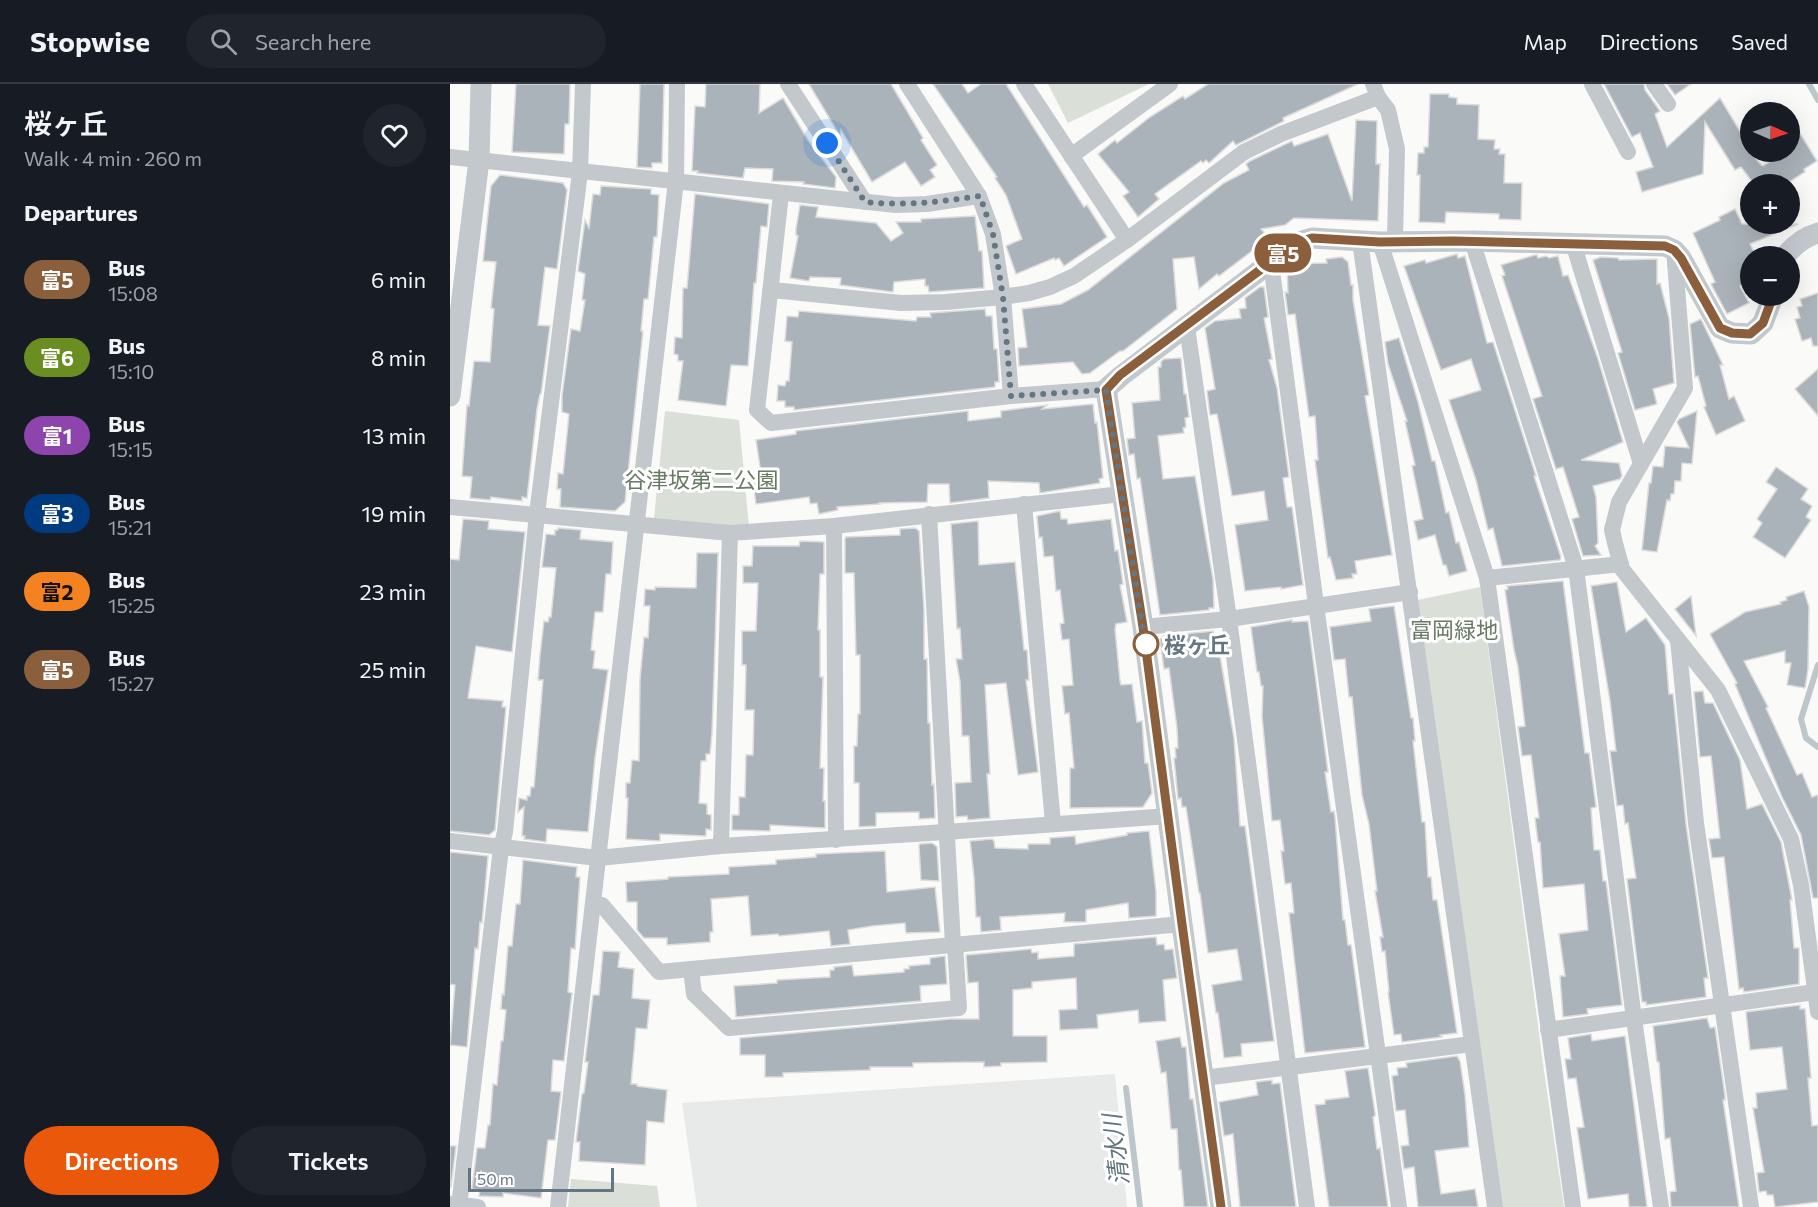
<!DOCTYPE html>
<html lang="en">
<head>
<meta charset="utf-8">
<style>
  body { margin:0; font-family:Commissioner,"Noto Sans JP",sans-serif; background:#20242c; color:#f1f3f6; height:100vh; display:flex; flex-direction:column; font-size:22px; white-space:nowrap }
  * { box-sizing:border-box; margin:0 }
  p { font-size:20px; color:#9ea1a6 }
  .icon { flex:none; width:33px; height:33px; fill:none; stroke:currentColor; stroke-width:2; stroke-linecap:round; stroke-linejoin:round }
  .map { position:relative; flex:1; overflow:hidden }
  .details { display:flex; flex-direction:column; background:#171b24; width:450px }
  .details>* { flex:none }
  .badge { padding:0 12px; border-radius:20px; font-size:21px; line-height:39px }
  .needle { width:39px; rotate:92deg }
  .controls { position:absolute; left:1290px; top:18px; display:grid; gap:12px }
  .controls a { display:grid; place-items:center; width:60px; height:60px; border-radius:50%; background:#171b24; box-shadow:0 6px 24px #0002; font-size:30px }
  .scale { position:absolute; left:18px; bottom:15px; width:146px; box-sizing:border-box; padding-left:6px; border:3px solid #657683; border-top:0; font-size:16px; line-height:21px; white-space:nowrap; color:#657683; -webkit-text-stroke:4px #fff; paint-order:stroke }
  .you { position:absolute; width:30px; height:30px; margin:-15px; border:4px solid #fff; border-radius:50%; background:#1a73e8; box-shadow:0 0 0 9px #1a73e833 }
  .map>.badge { position:absolute; translate:-50% -50%; box-shadow:0 0 0 3px #fff }
  h2 { padding:0 24px; font-size:22px; line-height:54px }
  .round { display:grid; place-items:center; flex:none; width:63px; height:63px; border-radius:32px; background:#20242c }
  .overview { display:flex; align-items:center; justify-content:space-between; height:102px; padding:0 24px }
  h1 { font-size:28px; font-weight:600; line-height:45px }
  .cta { display:flex; gap:12px; margin-top:auto; padding:12px 24px }
  .cta a { flex:1; height:69px; border-radius:36px; background:#ea580c; color:#fff; font-size:24px; font-weight:600; line-height:69px; text-align:center }
  .cta a+a { background:#20242c; color:#f1f3f6 }
  ul { padding:0; list-style:none }
  li { display:flex; align-items:center; gap:18px; height:78px; padding:0 24px }
  li div { flex:1 }
  li b { display:block; font-size:22px }
  li em { font-style:normal }
  li .badge { min-width:66px; font-weight:700; text-align:center }
  header { display:flex; align-items:center; gap:36px; box-sizing:border-box; height:84px; padding:0 30px; background:#171b24; border-bottom:2px solid #363941 }
  header strong { font-size:28px }
  nav { display:flex; gap:33px; margin-inline-start:auto; font-size:21px }
  .search { width:420px; height:54px; background:#20242c; display:flex; align-items:center; gap:15px; box-sizing:border-box; padding:0 21px; border-radius:33px; color:#9ea1a6; font-size:22px }
  main { display:flex; flex:1; min-height:0 }
  .map>svg:first-child { display:block }
  .built { fill:#e8e9e9 }
  .green { fill:#dadfd7 }
  .lines { fill:none; stroke-linecap:round; stroke-linejoin:round }
  .stream { stroke:#bbc7cb; stroke-width:6 }
  .building { fill:#aab3b9; stroke:#dcdcda; stroke-width:1.5 }
  .minor { stroke:#c3c8cc; stroke-width:16 }
  .tertiary { stroke:#c3c8cc; stroke-width:21 }
  .line-casing { stroke:#fff; stroke-width:14 }
  .line { stroke:#8b5e3c; stroke-width:9 }
  .walk { stroke:#657683; stroke-width:6; stroke-dasharray:0 10.8 }
  .stop-dot { fill:#fff; stroke:#8b5e3c; stroke-width:3 }
  .labels { text-anchor:middle; dominant-baseline:central; stroke-width:6; stroke-linejoin:round; paint-order:stroke }
  .park-label { font-size:22px; fill:#687a64; stroke:#fff }
  .stop-label { font-size:22px; font-weight:bold; fill:#657683; stroke:#fff; text-anchor:start }
  .water-label { font-size:24px; font-style:italic; fill:#60757c; stroke:#fff }
</style>
</head>
<body>
<header>
<strong>Stopwise</strong>
<div class="search"><svg class="icon" aria-label="search" viewBox="0 0 24 24"><circle cx="10" cy="10" r="6"/><path d="M15 15l6 6"/></svg>Search here</div>
<nav><a>Map</a><a>Directions</a><a>Saved</a></nav>
</header>
<main>
<section class="details">
<div class="overview"><div><h1>桜ヶ丘</h1><p>Walk · 4 min · 260 m</p></div><a class="round"><svg class="icon" aria-label="heart" viewBox="0 0 24 24"><path d="M12 20l-8-8c-3-5 5-10 8-4 3-6 11-1 8 4z"/></svg></a></div>
<h2>Departures</h2>
<ul>
<li><span class="badge" style="background:#8b5e3c;color:#fff">富5</span><div><b>Bus</b><p>15:08</p></div><em>6 min</em></li>
<li><span class="badge" style="background:#6b8e23;color:#fff">富6</span><div><b>Bus</b><p>15:10</p></div><em>8 min</em></li>
<li><span class="badge" style="background:#8e44ad;color:#fff">富1</span><div><b>Bus</b><p>15:15</p></div><em>13 min</em></li>
<li><span class="badge" style="background:#003b80;color:#fff">富3</span><div><b>Bus</b><p>15:21</p></div><em>19 min</em></li>
<li><span class="badge" style="background:#f58220;color:#111">富2</span><div><b>Bus</b><p>15:25</p></div><em>23 min</em></li>
<li><span class="badge" style="background:#8b5e3c;color:#fff">富5</span><div><b>Bus</b><p>15:27</p></div><em>25 min</em></li>
</ul>
<div class="cta"><a>Directions</a><a>Tickets</a></div>
</section>
<div class="map">
<svg width="1368" height="1123" viewBox="0 0 1368 1123">
  <rect width="100%" height="100%" fill="#fafaf8"/>
  <!-- built -->
  <polygon class="built" points="665,990 677,1123 247,1123 232,1019"/>
  <!-- green -->
  <g class="green">
    <polygon points="598,0 699,0 618,39"/>
    <polygon points="215,327 289,336 299,443 204,434"/>
    <polygon points="1030,503 1094,987 1114,1123 1051,1123 968,516"/>
    <polygon points="121,1095 207,1102 210,1123 118,1123"/>
  </g>
  <g class="lines">
    <!-- stream -->
    <g class="stream">
      <polyline points="1359,0 1368,16"/>
      <polyline points="1368,581 1351,635 1356,654 1368,663"/>
      <polyline points="676,1004 690,1123"/>
    </g>
  </g>
  <!-- building -->
  <g class="building">
    <polygon points="66,0 120,0 119,40 115,40 114,70 62,68"/>
    <polygon points="190,0 214,0 212,79 202,79 202,84 187,83"/>
    <polygon points="256,0 310,0 309,29 333,14 358,56 386,93 385,104 353,100 354,98 322,97 323,85 295,84 293,94 247,89 248,87 242,87 245,22 255,23"/>
    <polygon points="359,0 441,0 473,54 471,56 487,81 480,86 485,93 471,102 455,78 422,98 391,46 390,52"/>
    <polygon points="483,0 512,0 518,9 531,0 556,0 634,123 637,121 657,153 614,182 609,174 605,176 604,174 566,190 556,162 572,155 556,111 545,94 547,93"/>
    <polygon points="758,0 908,0 833,34 834,37 786,61 783,57 759,79 756,76 753,79 751,77 705,110 709,115 688,133 673,112 679,108 648,70 665,56 667,59 700,33 733,12 735,15"/>
    <polygon points="1154,0 1194,0 1195,6 1210,27 1205,30 1217,63 1270,14 1300,64 1300,68 1311,81 1313,82 1336,68 1340,68 1340,33 1367,77 1354,85 1355,88 1336,100 1304,100 1291,83 1285,86 1255,38 1253,90 1192,108 1186,88 1203,83 1190,49 1182,53"/>
    <polygon points="1217,0 1241,0 1225,11"/>
    <polygon points="980,10 999,10 999,13 1007,14 1007,20 1029,21 1028,55 1045,56 1044,65 1050,65 1049,70 1055,70 1054,99 1072,99 1071,136 1049,135 1049,130 996,128 995,139 969,138 970,91 967,91 968,69 974,69 974,63 978,63"/>
    <polygon points="906,36 927,37 926,80 930,80 928,137 844,134 835,141 811,145 819,154 769,192 767,190 749,205 744,173 723,175 727,225 673,267 670,267 640,289 632,290 623,278 569,282 568,264 577,263 572,225 611,220 638,206 774,99 799,86 796,80 800,77 842,57 844,62 878,50 902,117"/>
    <polygon points="50,91 113,99 117,106 107,185 95,183 88,241 100,242 91,310 90,310 87,325 77,414 72,413 72,417 41,413 40,416 20,414 22,393 12,392 17,321 19,322 24,277 40,278 44,225 41,224 46,178 33,177 41,102"/>
    <polygon points="151,102 201,105 201,110 209,111 207,153 204,153 198,215 194,215 191,247 193,247 175,418 165,427 110,423 111,405 107,405 108,389 113,390 119,330 112,328 112,312 121,245 130,247 135,216 132,216 135,190 128,187 135,136 139,144 143,110 150,111"/>
    <polygon points="245,110 319,120 317,143 311,142 306,199 304,199 298,282 281,281 276,322 228,316 233,277 228,277 228,271 224,270 225,253 232,254 233,204 237,204"/>
    <polygon points="350,121 368,123 366,133 426,139 441,157 453,149 446,138 471,138 471,135 525,132 529,167 532,167 534,204 479,208 478,202 475,202 475,195 444,198 443,208 390,201 391,194 360,193 359,197 340,194 348,152 346,151 346,145"/>
    <polygon points="1285,125 1292,140 1348,140 1300,160 1306,172 1300,172 1300,179 1294,182 1300,197 1290,202 1299,219 1277,230 1261,200 1265,198 1243,149 1270,136 1269,133"/>
    <polygon points="1007,170 1008,174 1015,172 1037,259 1043,258 1086,392 1084,392 1111,473 1110,476 1052,482 1043,444 1038,446 1026,396 999,316 1031,306 1021,275 991,286 954,182 975,176 976,179"/>
    <polygon points="1085,171 1087,171 1088,174 1096,172 1099,174 1108,172 1113,192 1118,191 1148,275 1173,358 1131,376 1169,379 1172,392 1170,395 1143,402 1146,413 1148,459 1145,462 1151,471 1133,472 1122,435 1129,433 1113,383 1106,385 1083,315 1092,312 1052,192 1055,191 1051,181"/>
    <polygon points="892,173 898,178 901,201 903,201 903,216 919,311 915,312 942,471 905,477 907,490 902,490 903,494 886,496 880,473 878,474 865,376 868,376 865,332 859,333 845,230 838,231 835,208 838,209 837,182 839,180 877,179 876,175"/>
    <polygon points="1151,173 1168,174 1169,176 1207,175 1207,200 1210,199 1219,234 1224,299 1203,305 1207,320 1185,326 1168,269 1172,268 1143,176"/>
    <polygon points="810,203 814,203 818,233 814,234 822,275 819,276 827,304 839,393 833,394 837,423 842,423 853,501 831,505 831,503 795,507 785,441 818,436 814,407 782,412 769,340 767,330 760,331 757,307 765,305 755,244 765,237 791,234 789,225 796,224 795,214"/>
    <polygon points="1368,209 1368,262 1363,262 1361,254 1352,257 1345,235 1350,234 1347,223 1352,222 1350,215"/>
    <polygon points="535,225 536,232 542,232 544,265 547,265 549,298 545,298 545,303 344,326 344,323 335,323 335,317 327,317 328,301 335,302 336,297 339,297 342,258 335,257 337,232 348,233 349,227 466,237 467,233 481,233 480,229"/>
    <polygon points="1251,235 1273,281 1270,281 1279,315 1284,312 1295,337 1266,351 1254,323 1256,322 1248,292 1245,293 1240,240"/>
    <polygon points="949,254 968,318 982,377 985,377 996,429 999,428 1006,459 1009,458 1017,487 999,492 996,481 993,481 985,451 968,456 964,437 973,435 962,382 965,381 955,337 957,337 938,280 935,258"/>
    <polygon points="731,274 734,310 736,310 739,333 735,334 736,343 733,344 734,349 708,352 713,395 745,392 763,495 764,524 759,524 759,526 710,531 690,394 687,395 684,370 679,371 677,355 685,354 682,319 710,316 708,283 711,283 711,278 714,275"/>
    <polygon points="1368,285 1368,332 1345,305"/>
    <polygon points="643,320 645,339 647,338 653,394 649,395 650,399 590,409 589,399 538,397 539,414 500,419 499,400 478,400 477,418 428,419 430,420 387,423 388,426 369,430 367,419 360,420 359,413 306,420 303,397 312,396 306,356 346,350 346,347 518,327 518,337 551,333 551,327 597,321 592,325"/>
    <polygon points="1247,327 1242,380 1232,379 1231,397 1225,397 1224,410 1221,410 1220,417 1217,416 1207,468 1192,466 1199,399 1201,399 1203,382 1213,383 1215,362 1239,364 1227,338 1229,335"/>
    <polygon points="1326,383 1358,405 1351,415 1362,422 1356,433 1361,436 1335,474 1303,453 1312,439 1307,435 1327,405 1316,398"/>
    <polygon points="610,427 611,435 617,435 618,440 661,435 665,467 668,466 673,500 670,501 677,538 666,540 665,545 670,597 671,601 682,600 687,638 692,637 695,679 698,679 702,709 693,723 620,724 620,684 624,684 619,629 615,630 612,602 623,601 619,555 612,556 610,540 614,539 610,506 606,507 603,472 594,473 592,453 589,454 587,432"/>
    <polygon points="13,435 39,437 38,445 75,448 62,568 26,562 18,614 53,617 52,623 56,623 45,746 39,751 0,747 0,475 9,476"/>
    <polygon points="528,437 529,481 565,478 574,566 577,566 579,596 576,596 588,688 568,691 556,599 535,601 540,690 537,690 540,734 518,736 517,732 506,733 505,699 521,698 519,652 512,652 510,597 506,575 512,575 510,544 507,545 501,440"/>
    <polygon points="108,444 131,446 130,455 163,458 161,490 156,490 153,528 145,528 141,566 145,567 143,584 158,586 145,674 138,748 97,745 96,758 74,755 75,752 72,752 74,723 68,728 69,714 77,716 77,712 80,712 81,703 84,703 93,596 88,596 90,571 94,537 98,538 99,533 101,533 106,484 92,483 96,450 105,451 105,446 108,446"/>
    <polygon points="465,444 469,447 474,526 474,575 477,575 478,639 480,639 482,701 484,700 485,734 469,735 469,728 426,729 426,742 409,743 409,699 404,699 404,662 407,662 408,630 410,630 410,571 406,571 404,489 395,489 395,455 396,453 450,451 450,445"/>
    <polygon points="350,457 374,458 374,490 370,490 368,546 370,546 370,593 373,593 370,684 374,684 373,717 375,717 375,744 320,741 320,747 282,746 282,731 289,731 289,713 295,713 296,671 303,671 304,626 295,626 296,581 292,581 292,547 306,547 308,499 293,499 293,482 302,482 303,462 349,462"/>
    <polygon points="247,469 268,469 262,649 260,670 256,670 256,677 251,677 249,719 257,720 257,730 261,731 261,746 256,745 256,752 210,750 210,757 176,755 178,714 176,714 176,699 180,699 182,676 189,677 190,595 194,553 198,554 200,522 194,522 195,505 205,506 205,503 246,504"/>
    <polygon points="1113,497 1135,669 1139,669 1146,723 1141,724 1144,766 1150,766 1153,797 1156,797 1172,921 1137,925 1138,930 1113,933 1110,892 1115,892 1109,850 1138,846 1134,800 1093,804 1090,758 1088,758 1085,734 1089,734 1081,671 1072,672 1068,643 1075,642 1068,583 1064,566 1055,506 1058,505 1057,502"/>
    <polygon points="1167,498 1176,548 1196,534 1215,561 1219,610 1223,610 1236,740 1258,894 1254,894 1256,913 1196,921 1196,918 1192,918 1177,795 1186,794 1178,739 1175,740 1173,721 1167,722 1160,667 1166,667 1160,617 1141,502"/>
    <polygon points="1354,507 1359,523 1358,585 1355,604 1337,601 1341,579 1335,579 1335,567 1294,577 1318,623 1316,624 1347,691 1352,689 1362,713 1368,711 1368,814 1363,814 1351,751 1332,713 1285,600 1287,599 1260,550 1295,528 1331,520 1330,518 1337,516 1336,513"/>
    <polygon points="1241,512 1246,552 1225,525"/>
    <polygon points="944,522 961,634 963,634 965,657 963,657 972,738 975,738 978,793 981,793 983,816 987,816 1007,949 990,951 992,953 952,958 951,950 944,951 938,908 939,908 935,867 932,868 930,853 933,853 925,807 927,807 919,740 912,711 902,613 899,613 895,575 884,576 880,543 921,537 919,525"/>
    <polygon points="842,536 842,538 858,537 878,688 875,688 881,728 884,727 885,734 893,836 895,836 898,861 901,861 915,963 855,969 839,829 844,829 841,799 835,800 831,767 834,767 830,736 822,737 812,632 813,602 811,602 809,588 807,588 801,543"/>
    <polygon points="763,547 767,573 770,572 784,654 790,742 795,742 824,957 791,960 792,972 774,974 768,929 766,929 762,901 792,896 787,865 758,869 750,809 749,809 736,723 732,723 731,714 728,715 724,674 726,674 725,664 728,664 727,644 719,584 714,585 710,555 713,554 713,552"/>
    <polygon points="1253,607 1255,619 1263,619 1290,676 1297,725 1312,720 1331,758 1342,816 1340,816 1344,864 1349,864 1349,900 1294,908 1293,904 1289,905 1274,773 1262,774 1259,755 1270,754 1261,672 1250,673 1244,608"/>
    <polygon points="699,747 706,808 706,832 679,834 678,819 636,826 636,838 614,838 615,829 550,833 551,846 531,848 530,833 526,833 524,793 520,757 542,755 544,757 545,764 578,765 578,760 600,760 600,754 625,752 626,760 677,751 677,749"/>
    <polygon points="482,759 487,763 489,797 471,796 469,762 470,760"/>
    <polygon points="435,767 437,808 485,803 490,848 456,849 455,839 422,842 398,846 400,860 381,862 379,847 329,852 328,850 301,852 298,812 261,815 263,848 260,848 260,858 217,861 217,854 194,854 187,846 187,818 177,818 176,798 218,795 218,793 279,790 279,783 326,780 326,776 366,773 366,770"/>
    <polygon points="0,768 38,772 32,839 30,838 28,865 25,864 17,963 0,961 5,901 0,900"/>
    <polygon points="73,776 127,783 126,793 130,793 125,865 121,864 118,908 122,909 114,977 103,976 101,1007 111,1008 105,1056 98,1056 91,1114 53,1109 53,1113 29,1112 30,1106 22,1105 27,1064 35,1064 38,1041 40,1041 43,1000 47,1001 51,957 53,957 56,926 51,925 52,910 54,911 58,862 62,862 66,820 70,820"/>
    <polygon points="706,853 707,861 714,860 715,866 723,865 727,894 713,896 716,937 689,939 688,926 647,931 648,944 610,946 609,926 627,925 626,894 582,898 582,904 563,906 563,952 597,952 597,978 551,979 551,982 534,983 534,978 463,979 463,983 420,983 420,986 333,989 333,993 315,993 315,971 290,971 290,954 500,935 529,935 528,898 518,899 516,871 581,865 582,869 588,868 588,875 624,872 624,860"/>
    <polygon points="153,867 170,868 168,883 184,885 182,914 200,916 197,945 186,944 181,1000 187,1000 187,1002 217,1006 214,1039 197,1037 195,1081 129,1077 130,1058 126,1058 132,1010 134,1009 138,978 135,978 143,911 149,911"/>
    <polygon points="495,872 497,900 470,902 471,917 286,933 284,902 327,899 327,896 380,893 380,886 384,886 384,883 402,881 404,892 454,888 454,885 459,885 459,882 480,880 480,874"/>
    <polygon points="1350,921 1350,925 1355,925 1361,994 1358,994 1362,1042 1368,1041 1368,1118 1325,1123 1323,1111 1317,1111 1316,1107 1309,1108 1307,1089 1314,1088 1303,1024 1307,1024 1306,1009 1337,1005 1332,963 1300,966 1296,928"/>
    <polygon points="1257,934 1260,944 1265,943 1275,1012 1275,1016 1273,1016 1289,1123 1221,1123 1220,1108 1226,1107 1220,1054 1215,1055 1209,978 1207,978 1203,942"/>
    <polygon points="1141,950 1142,957 1175,952 1197,1123 1179,1123 1178,1110 1138,1115 1127,1044 1134,1043 1126,994 1118,995 1115,975 1121,975 1118,954"/>
    <polygon points="730,953 732,963 736,963 740,1015 743,1015 758,1123 734,1123 731,1086 729,1086 727,1045 721,1045 716,988 711,989 706,957"/>
    <polygon points="1007,972 1010,977 1015,1011 1019,1063 985,1067 991,1110 1025,1105 1028,1123 968,1123 964,1083 954,1085 951,1062 959,1061 955,1026 946,1027 942,992 948,991 947,984 957,983 956,979"/>
    <polygon points="918,984 925,1029 925,1032 923,1033 927,1065 930,1064 938,1123 879,1123 865,1021 875,1020 875,1016 899,1013 895,987"/>
    <polygon points="822,996 822,1000 830,999 846,1123 790,1123 783,1050 774,1052 769,1018 808,1011 806,998"/>
    <polygon points="0,1062 6,1062 1,1103 0,1103"/>
  </g>
  <g class="lines">
    <!-- minor -->
    <g class="minor">
      <polyline points="338,0 415,118"/>
      <polyline points="457,0 529,112 543,150 553,213 561,312"/>
      <polyline points="574,0 677,156"/>
      <polyline points="923,0 928,13 938,26 947,65 945,156"/>
      <polyline points="1142,0 1178,68"/>
      <polyline points="1204,0 1218,20"/>
      <polyline points="621,72 720,0"/>
      <polyline points="0,73 446,121 477,120 529,112"/>
      <polyline points="331,110 307,326 321,339 561,312 656,305"/>
      <polyline points="910,157 1045,1123"/>
      <polyline points="1022,157 1126,484 1184,935 1211,1123"/>
      <polyline points="930,158 1037,494 1123,1123"/>
      <polyline points="1123,159 1191,380"/>
      <polyline points="1224,166 1235,304 1169,418 1162,446 1165,459 1172,485 1268,606 1341,755 1351,801 1368,928"/>
      <polyline points="821,179 866,521 949,1123"/>
      <polyline points="322,206 451,219 496,218 553,213 579,209 600,203 624,192 677,156 794,68 831,50 928,13"/>
      <polyline points="737,243 779,535 857,1123"/>
      <polyline points="574,420 603,739"/>
      <polyline points="0,423 280,449 384,442 672,410"/>
      <polyline points="479,430 503,860"/>
      <polyline points="384,442 386,756"/>
      <polyline points="1037,494 1171,480"/>
      <polyline points="693,543 779,535 960,508"/>
      <polyline points="1228,556 1246,739 1301,1123"/>
      <polyline points="0,757 148,774 271,762 496,748 719,732"/>
      <polyline points="271,762 280,449"/>
      <polyline points="143,821 152,821 209,888 732,840"/>
      <polyline points="241,885 244,910 279,944 509,924 505,860"/>
      <polyline points="1098,946 1365,908"/>
      <polyline points="754,994 1022,960"/>
      <polyline points="1,1120 28,1123"/>
      <polyline points="9,1123 51,764 55,748 87,430 130,88 133,0"/>
      <polyline points="108,1123 226,97 227,0"/>
    </g>
    <!-- tertiary -->
    <g class="tertiary">
      <path d="M1335 172C1344 161 1354 153 1368 149"/>
      <polyline points="0,312 29,76 31,0"/>
      <polyline points="771,1123 732,840 693,543 656,305 671,292 846,159 862,154 930,158 1022,157 1215,162 1224,166 1231,174 1270,244 1282,249 1301,250 1313,239 1323,212"/>
    </g>
  </g>
  <g class="lines">
    <!-- line casing -->
    <g class="line-casing">
      <polyline id="line" points="771,1123 732,840 693,543 656,306 670,291 846,159 862,154 930,158 1003,157 1215,162 1224,166 1231,174 1270,244 1282,249 1300,250 1313,239 1323,212"/>
    </g>
    <!-- line -->
    <use href="#line" class="line"/>
    <!-- walk -->
    <path class="walk" d="M377 59 415 118C458 122 488 118 530 112L543 150 553 213 561 312 656 306 696 567V560"/>
  </g>
  <!-- markers -->
  <circle class="stop-dot" cx="696" cy="560" r="12"/>
  <g class="labels">
    <!-- park labels -->
    <g class="park-label">
      <text x="251" y="395">谷津坂第二公園</text>
      <text x="1004" y="545">富岡緑地</text>
    </g>
    <!-- stop labels -->
    <g class="stop-label">
      <text x="714" y="560">桜ヶ丘</text>
    </g>
    <!-- water labels -->
    <g class="water-label">
      <text transform="translate(665 1066) rotate(-97)">清水川</text>
    </g>
  </g>
</svg>
<div class="controls">
<a><svg class="needle" viewBox="-14 -14 28 28"><path d="M0-13l5 13h-10z" fill="#e53935"/><path d="M0 13l5-13h-10z" fill="#9ea1a6"/></svg></a>
<a>+</a>
<a>−</a>
</div>
<div class="scale">50 m</div>
<div class="you" style="left:377px;top:59px"></div>
<b class="badge" style="left:833px;top:169px;background:#8b5e3c;color:#fff">富5</b>
</div>
</main>
</body>
</html>
